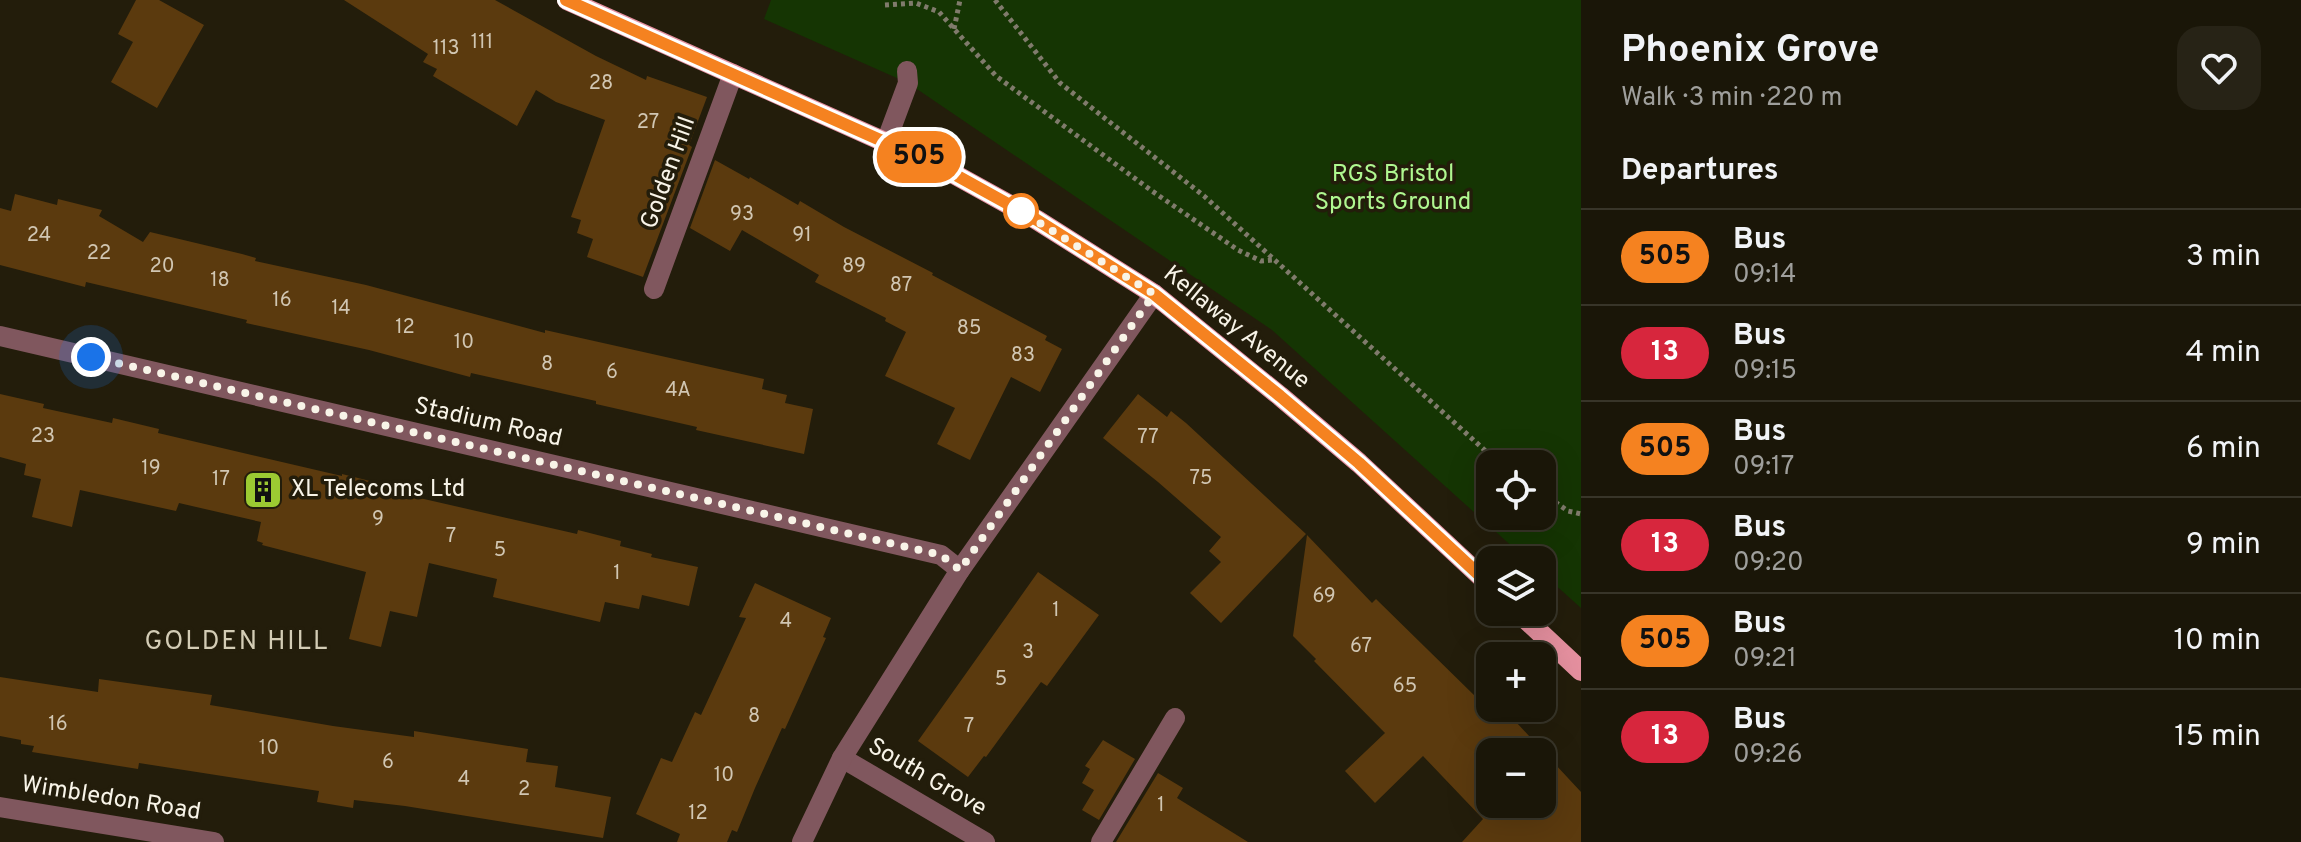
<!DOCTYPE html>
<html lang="en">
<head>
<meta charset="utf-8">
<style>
  body { margin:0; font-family:Overpass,sans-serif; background:#272316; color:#f1f3f6; height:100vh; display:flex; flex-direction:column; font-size:30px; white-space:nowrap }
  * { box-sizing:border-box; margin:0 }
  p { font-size:26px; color:#9f9f9c }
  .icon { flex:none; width:44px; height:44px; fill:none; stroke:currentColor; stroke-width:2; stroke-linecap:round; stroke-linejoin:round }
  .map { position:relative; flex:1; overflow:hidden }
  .details { display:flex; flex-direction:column; background:#1a1608; width:720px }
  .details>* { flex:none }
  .badge { padding:0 16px; border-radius:26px; font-size:28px; line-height:52px }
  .tools { position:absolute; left:1476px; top:450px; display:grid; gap:16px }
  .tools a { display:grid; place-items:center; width:80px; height:80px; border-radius:16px; background:#1a1608; box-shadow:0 8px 32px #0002,0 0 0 2px #383529; font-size:40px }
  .you { position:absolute; width:40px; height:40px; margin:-20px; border:6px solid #fff; border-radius:50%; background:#1a73e8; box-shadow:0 0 0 12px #1a73e833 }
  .map>.badge { position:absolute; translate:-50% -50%; box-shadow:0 0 0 4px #fff }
  h2 { padding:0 40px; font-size:30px; line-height:72px }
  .round { display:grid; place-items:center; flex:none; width:84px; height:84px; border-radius:24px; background:#272316 }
  .overview { display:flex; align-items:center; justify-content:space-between; height:136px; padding:0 40px }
  h1 { font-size:38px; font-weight:700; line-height:60px }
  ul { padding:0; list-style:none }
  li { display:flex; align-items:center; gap:24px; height:96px; padding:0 40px; border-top:2px solid #383529 }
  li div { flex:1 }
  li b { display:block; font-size:30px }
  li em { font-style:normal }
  li .badge { min-width:88px; font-weight:700; text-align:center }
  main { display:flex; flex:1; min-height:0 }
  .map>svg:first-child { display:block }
  .green { fill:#153503; fill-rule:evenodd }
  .building { fill:#5b3a0e; fill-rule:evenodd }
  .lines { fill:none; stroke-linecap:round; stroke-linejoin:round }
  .path { stroke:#807b6c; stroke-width:5; stroke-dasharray:4 4; stroke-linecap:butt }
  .minor { stroke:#80575e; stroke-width:20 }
  .major { stroke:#e5909f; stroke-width:20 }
  .line-casing { stroke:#fff; stroke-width:18 }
  .line { stroke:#f58220; stroke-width:12 }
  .walk { stroke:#f8f4e8; stroke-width:8; stroke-dasharray:0 14.4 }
  .stop-dot { fill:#fff; stroke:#f58220; stroke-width:4 }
  .labels { text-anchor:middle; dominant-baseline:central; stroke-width:7; stroke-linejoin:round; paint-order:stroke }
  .number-label { font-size:20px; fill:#d1c6b2 }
  .street-label { font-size:24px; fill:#f8f4e8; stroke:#231d0b }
  .park-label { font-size:24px; fill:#aff790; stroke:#231d0b }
  .poi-label { font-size:24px; fill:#f8f4e8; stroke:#231d0b; text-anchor:start }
  .neighbourhood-label { font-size:26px; letter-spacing:2px; fill:#d3ccb5; stroke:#231d0b }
</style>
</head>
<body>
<main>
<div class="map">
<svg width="1581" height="842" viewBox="0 0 1581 842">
  <rect width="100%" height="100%" fill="#231d0b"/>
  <!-- green -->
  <path class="green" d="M771 0H1581V608L1542 573V560H1527L1272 330 908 83 764 19ZM1490 464H1542V516H1490Z"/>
  <!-- building -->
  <g class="building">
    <polygon points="136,0 159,0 204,25 157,108 111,82 133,42 118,34"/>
    <polygon points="344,0 495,0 596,56 646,80 647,76 707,97 689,145 692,147 643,277 587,257 593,239 577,233 581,220 571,217 605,120 556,102 536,90 517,126 433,76 437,69 423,62 428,54"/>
    <polygon points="715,160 749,179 750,177 798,205 800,201 844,227 933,273 932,275 1047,336 1045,340 1062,349 1040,392 1011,377 970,460 937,444 955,408 885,376 906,332 885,321 886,318 815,282 819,275 742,230 730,251 690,228"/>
    <polygon points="15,194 57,205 58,199 102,210 99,216 143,242 150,232 242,254 256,258 255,261 366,285 545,333 545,330 764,379 762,389 787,395 785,403 813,409 804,454 696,430 697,427 596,404 596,401 471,373 470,377 369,350 246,323 247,320 86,282 85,287 0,265 0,208 11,211"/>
    <polygon points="0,394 44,404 43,408 112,423 113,418 159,429 158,433 342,476 342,474 390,486 389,491 577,534 578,530 621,541 620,546 652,554 651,557 698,567 689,606 642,595 639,609 605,602 600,622 493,597 497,579 429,563 417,617 390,611 381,647 349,639 366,572 262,545 263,543 257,541 261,522 179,503 176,511 80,490 72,527 32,517 41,479 24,475 26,464 0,457"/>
    <polygon points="1138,394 1167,417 1171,411 1186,423 1306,534 1221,623 1190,593 1221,562 1209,551 1221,537 1158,482 1103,438"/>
    <path d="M1307 535 1372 603 1376 599 1477 698 1480 694 1490 705V708H1503L1581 792V842H1462L1483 819 1423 756 1375 803 1345 771 1385 733 1314 661 1316 659 1293 636ZM1490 752H1542V804H1490Z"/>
    <polygon points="1038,572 1099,615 1047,686 1041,682 986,757 984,756 968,777 918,741"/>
    <polygon points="755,583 831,618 823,637 826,638 785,729 782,728 755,788 737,832 732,830 727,842 677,842 680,834 636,814 661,758 672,762 695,712 701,715 746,618 739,617"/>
    <polygon points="0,677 98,692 99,679 212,695 210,705 333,726 414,737 414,731 528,749 526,762 558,766 555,787 611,797 603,838 405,806 354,800 353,808 317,802 319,791 139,763 138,769 32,752 34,746 21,744 21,740 0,736"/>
    <polygon points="1103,740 1135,759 1099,820 1082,810 1094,790 1082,783 1090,769 1085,766"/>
    <polygon points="1158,773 1183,788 1177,798 1248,842 1116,842"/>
  </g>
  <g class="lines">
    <!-- path -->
    <g class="path">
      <polyline points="995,0 1060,83 1204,196 1500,464"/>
      <polyline points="885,5 916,3 939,12 996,76 1152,191 1238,250 1261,261 1273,260"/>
      <polyline points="954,29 960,0"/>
      <polyline points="1542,493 1568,511 1581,514"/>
    </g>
    <!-- minor -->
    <g class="minor">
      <polyline points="886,142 908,83 907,71"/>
      <polyline points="654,289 733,74"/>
      <polyline points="0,336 941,555 960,570"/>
      <polyline points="842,758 985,842"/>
      <polyline points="0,807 214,842"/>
      <polyline points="802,842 842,758 960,570 1154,294"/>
      <polyline points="1101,842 1175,718"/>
    </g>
    <!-- major -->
    <g class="major">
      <polyline points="567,0 943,168 1037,220 1154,294 1280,396 1359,463 1490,585"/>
      <polyline points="1518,612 1581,671"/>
    </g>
  </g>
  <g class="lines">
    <!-- line casing -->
    <g class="line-casing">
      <polyline id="line" points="566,0 943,168 1037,220 1154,294 1280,396 1359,463 1490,585"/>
    </g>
    <!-- line -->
    <use href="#line" class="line"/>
    <!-- walk -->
    <polyline class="walk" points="91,357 941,555 960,570 1154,294 1019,210 1021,211"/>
  </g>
  <!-- icons -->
  <defs>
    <g id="building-square" transform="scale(2)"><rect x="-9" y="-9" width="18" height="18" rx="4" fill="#9cca32" stroke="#231d0b"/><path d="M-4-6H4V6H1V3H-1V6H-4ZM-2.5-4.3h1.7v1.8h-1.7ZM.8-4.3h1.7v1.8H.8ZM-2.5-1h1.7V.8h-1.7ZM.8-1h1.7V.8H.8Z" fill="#111"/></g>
  </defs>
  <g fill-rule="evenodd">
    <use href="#building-square" x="263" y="490"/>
  </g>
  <!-- markers -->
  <circle class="stop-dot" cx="1021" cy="211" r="16"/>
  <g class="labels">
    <!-- number labels -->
    <g class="number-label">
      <text x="482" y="43">111</text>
      <text x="446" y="49">113</text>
      <text x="601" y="84">28</text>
      <text x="648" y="123">27</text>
      <text x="742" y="215">93</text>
      <text x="39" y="236">24</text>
      <text x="802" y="236">91</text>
      <text x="99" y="254">22</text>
      <text x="162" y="267">20</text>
      <text x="854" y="267">89</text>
      <text x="220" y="281">18</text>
      <text x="901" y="286">87</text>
      <text x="282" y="301">16</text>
      <text x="341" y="309">14</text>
      <text x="405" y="328">12</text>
      <text x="969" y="329">85</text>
      <text x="464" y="343">10</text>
      <text x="1023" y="356">83</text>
      <text x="547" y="365">8</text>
      <text x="612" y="373">6</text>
      <text x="678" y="391">4A</text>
      <text x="43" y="437">23</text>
      <text x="1148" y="438">77</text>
      <text x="151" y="469">19</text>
      <text x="1201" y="479">75</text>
      <text x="221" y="480">17</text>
      <text x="378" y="520">9</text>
      <text x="451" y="537">7</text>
      <text x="500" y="551">5</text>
      <text x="617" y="574">1</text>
      <text x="1324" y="597">69</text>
      <text x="1056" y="611">1</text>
      <text x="786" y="622">4</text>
      <text x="1361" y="647">67</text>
      <text x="1028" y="653">3</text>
      <text x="1001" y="680">5</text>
      <text x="1405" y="687">65</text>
      <text x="754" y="717">8</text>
      <text x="58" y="725">16</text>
      <text x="969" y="727">7</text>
      <text x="269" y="749">10</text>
      <text x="388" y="763">6</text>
      <text x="724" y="776">10</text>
      <text x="464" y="780">4</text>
      <text x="524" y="790">2</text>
      <text x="1161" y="806">1</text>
      <text x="698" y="814">12</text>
    </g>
    <!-- street labels -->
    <g class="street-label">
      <text transform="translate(669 173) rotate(-70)">Golden Hill</text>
      <text transform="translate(1236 328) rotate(39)">Kellaway Avenue</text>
      <text transform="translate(488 423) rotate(13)">Stadium Road</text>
      <text transform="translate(927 778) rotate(30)">South Grove</text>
      <text transform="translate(111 799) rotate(9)">Wimbledon Road</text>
    </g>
    <!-- park labels -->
    <g class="park-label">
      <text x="1393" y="175">RGS Bristol<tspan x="1393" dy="28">Sports Ground</tspan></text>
    </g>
    <!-- poi labels -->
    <g class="poi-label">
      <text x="291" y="490">XL Telecoms Ltd</text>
    </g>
    <!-- neighbourhood labels -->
    <g class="neighbourhood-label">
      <text x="237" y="642">GOLDEN HILL</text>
    </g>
  </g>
</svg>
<div class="tools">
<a><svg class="icon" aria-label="locate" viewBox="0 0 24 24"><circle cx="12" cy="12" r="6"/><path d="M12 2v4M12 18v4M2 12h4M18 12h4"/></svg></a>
<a><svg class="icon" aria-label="layers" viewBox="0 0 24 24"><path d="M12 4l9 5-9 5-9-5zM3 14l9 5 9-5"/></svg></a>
<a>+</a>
<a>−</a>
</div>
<div class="you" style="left:91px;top:357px"></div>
<b class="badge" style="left:919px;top:157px;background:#f58220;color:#111">505</b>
</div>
<section class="details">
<div class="overview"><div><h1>Phoenix Grove</h1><p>Walk · 3 min · 220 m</p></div><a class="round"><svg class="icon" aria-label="heart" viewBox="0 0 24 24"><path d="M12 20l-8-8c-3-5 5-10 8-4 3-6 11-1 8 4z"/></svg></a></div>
<h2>Departures</h2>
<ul>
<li><span class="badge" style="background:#f58220;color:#111">505</span><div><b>Bus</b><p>09:14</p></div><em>3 min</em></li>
<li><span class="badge" style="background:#d7263d;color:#fff">13</span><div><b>Bus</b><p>09:15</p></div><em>4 min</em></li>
<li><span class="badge" style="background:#f58220;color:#111">505</span><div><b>Bus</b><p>09:17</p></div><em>6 min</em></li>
<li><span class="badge" style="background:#d7263d;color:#fff">13</span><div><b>Bus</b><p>09:20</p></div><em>9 min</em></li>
<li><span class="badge" style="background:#f58220;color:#111">505</span><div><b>Bus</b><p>09:21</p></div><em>10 min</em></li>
<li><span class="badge" style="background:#d7263d;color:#fff">13</span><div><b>Bus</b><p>09:26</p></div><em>15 min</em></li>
</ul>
</section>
</main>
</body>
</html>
